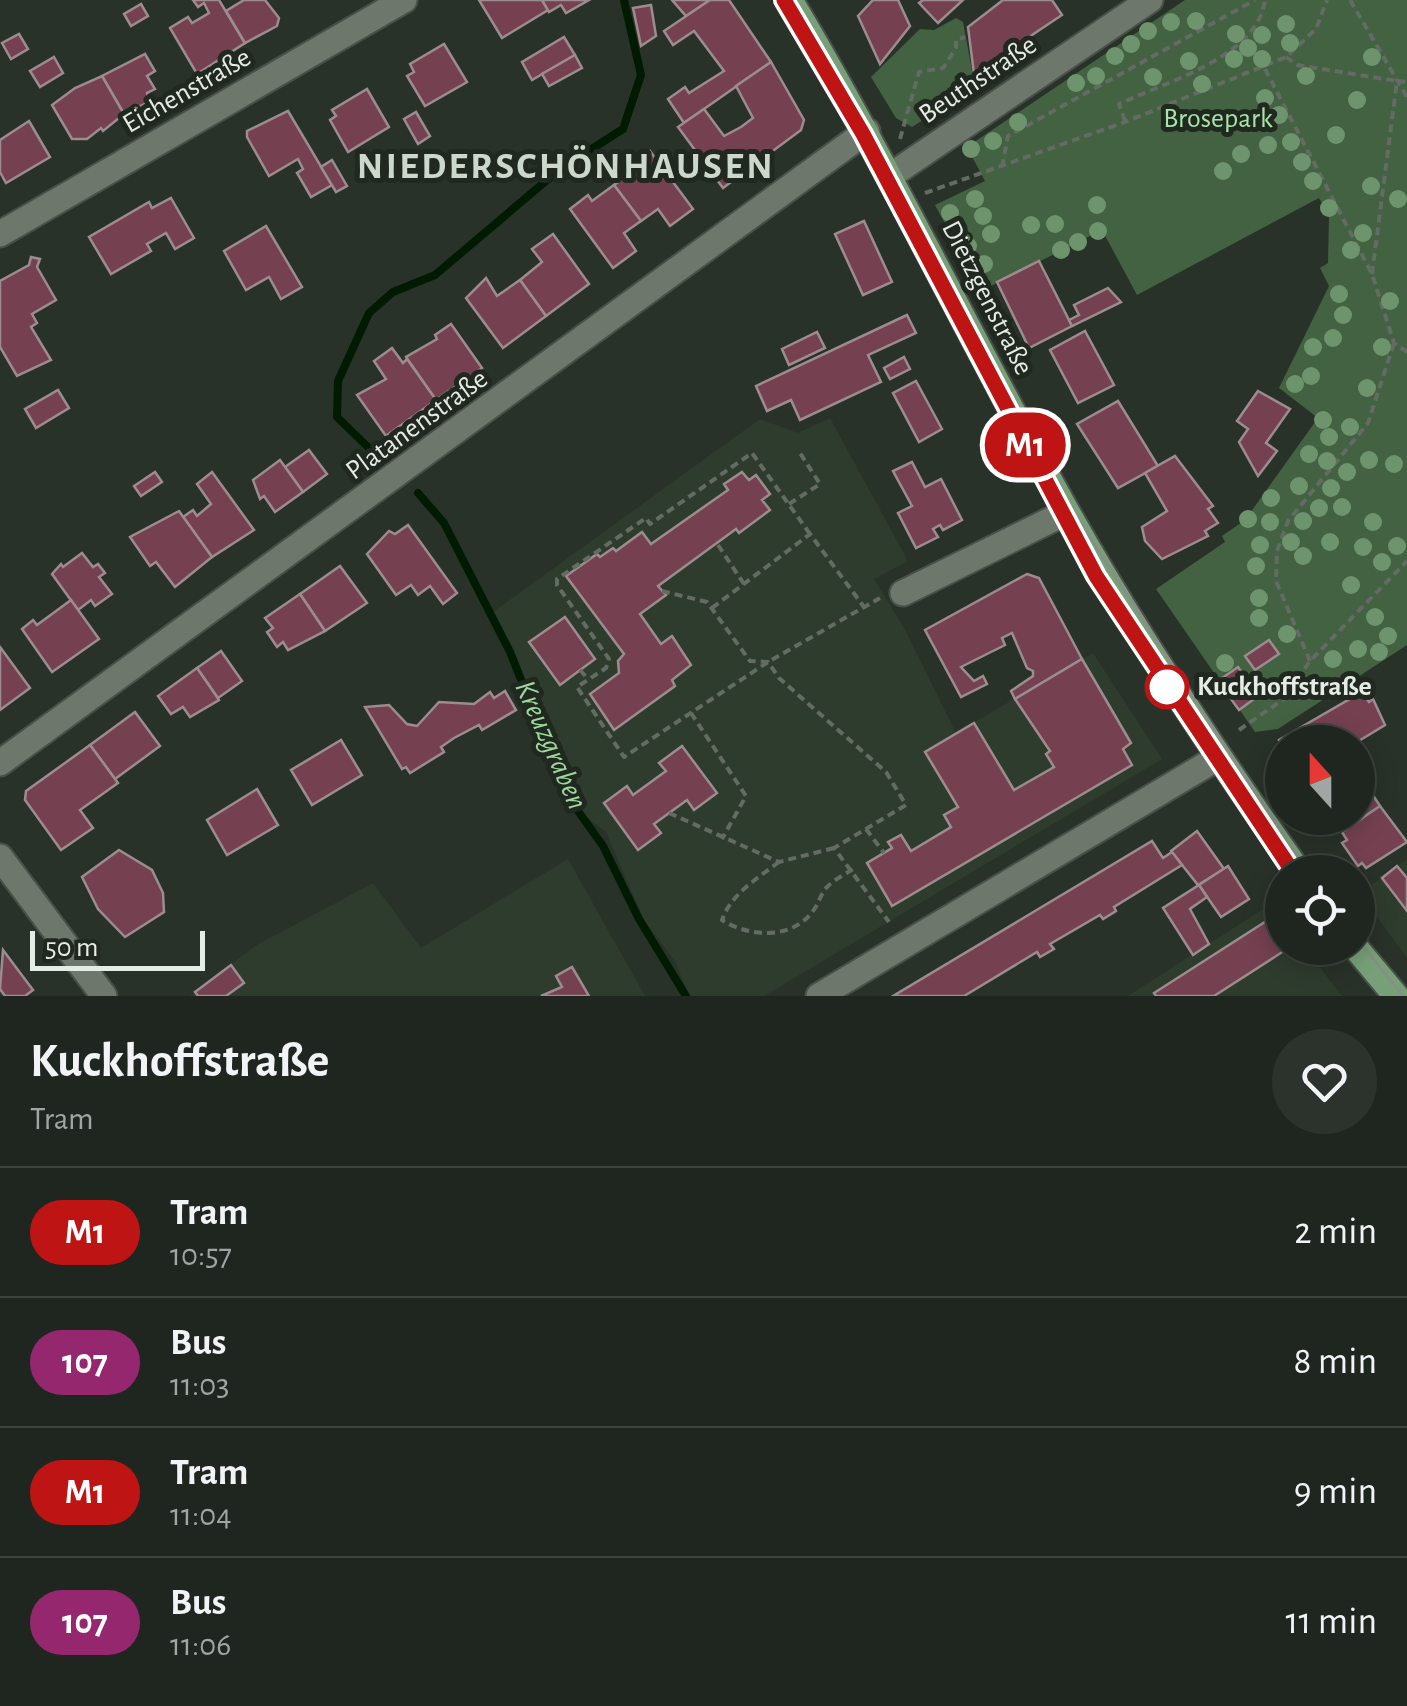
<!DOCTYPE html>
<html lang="en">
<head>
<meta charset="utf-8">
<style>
  body { margin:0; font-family:"Alegreya Sans",sans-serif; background:#2c322c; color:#f1f3f6; height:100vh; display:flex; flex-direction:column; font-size:38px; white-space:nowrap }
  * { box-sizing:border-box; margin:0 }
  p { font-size:32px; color:#a1a5a4 }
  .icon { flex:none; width:55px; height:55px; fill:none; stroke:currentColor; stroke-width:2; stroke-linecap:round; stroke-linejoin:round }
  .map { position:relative; height:996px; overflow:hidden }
  .side { display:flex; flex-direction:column; background:#1f261f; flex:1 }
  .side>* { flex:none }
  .badge { padding:0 20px; border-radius:32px; font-size:35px; line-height:65px }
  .needle { width:65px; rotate:339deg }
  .tools { position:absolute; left:1265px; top:725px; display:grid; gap:20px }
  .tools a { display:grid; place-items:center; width:110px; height:110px; border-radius:50%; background:#1f261f; box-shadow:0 5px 25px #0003,0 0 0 2px #3c433d; font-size:50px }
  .scale { position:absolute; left:30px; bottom:25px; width:175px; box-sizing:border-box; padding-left:10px; border:5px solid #e5ebe5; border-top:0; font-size:28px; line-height:35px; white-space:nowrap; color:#e5ebe5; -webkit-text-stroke:8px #202820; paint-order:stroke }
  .map>.badge { position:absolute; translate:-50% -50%; box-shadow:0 0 0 5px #fff }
  .round { display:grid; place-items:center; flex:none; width:105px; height:105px; border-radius:52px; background:#2c322c }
  .summary { display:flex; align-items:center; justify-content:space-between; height:170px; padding:0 30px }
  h1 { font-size:48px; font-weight:700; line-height:75px }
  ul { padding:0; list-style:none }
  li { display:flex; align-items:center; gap:30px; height:130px; padding:0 30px; border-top:2px solid #3c433d }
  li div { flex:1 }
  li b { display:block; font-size:38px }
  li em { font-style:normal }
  li .badge { min-width:110px; font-weight:700; text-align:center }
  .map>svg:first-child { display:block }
  .built { fill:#2e3c2e }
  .green { fill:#426242 }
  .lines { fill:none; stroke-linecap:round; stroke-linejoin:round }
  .stream { stroke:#011b03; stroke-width:8 }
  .building { fill:#754150; stroke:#9c8c90; stroke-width:2.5 }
  .minor-casing { stroke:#495049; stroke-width:29 }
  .major-casing { stroke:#495049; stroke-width:29 }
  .path { stroke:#636b63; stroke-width:4; stroke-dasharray:8 5; stroke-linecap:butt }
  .minor { stroke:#6d776c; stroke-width:25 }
  .major { stroke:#78a078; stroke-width:25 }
  .tram { stroke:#878e87; stroke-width:2.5 }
  .tree { fill:#6e946e }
  .line-casing { stroke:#fff; stroke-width:22 }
  .line { stroke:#be1414; stroke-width:15 }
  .stop-dot { fill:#fff; stroke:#be1414; stroke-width:5 }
  .labels { text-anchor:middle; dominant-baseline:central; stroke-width:10; stroke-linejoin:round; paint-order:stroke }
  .street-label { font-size:28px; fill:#e5ebe5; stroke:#202820 }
  .park-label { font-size:28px; fill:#a6e4a7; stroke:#202820 }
  .stop-label { font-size:28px; font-weight:bold; fill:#e5ebe5; stroke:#202820; text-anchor:start }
  .water-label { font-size:30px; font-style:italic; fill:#9bd89b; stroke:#202820 }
  .district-label { font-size:38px; font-weight:bold; letter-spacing:2.5px; fill:#cdd8cd; stroke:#202820 }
</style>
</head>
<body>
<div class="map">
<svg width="1407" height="996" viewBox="0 0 1407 996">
  <rect width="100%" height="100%" fill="#293229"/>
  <!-- built -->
  <g class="built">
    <polygon points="830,418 908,561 874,579 904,628 956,733 1093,653 1162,759 764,996 689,996 675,961 644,920 606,832 585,816 546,742 514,650 493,612 760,419 798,433"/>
    <polygon points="568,859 645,996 190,996 255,946 373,883 421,948"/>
    <polygon points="1407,859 1407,958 1360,894"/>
    <polygon points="1271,904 1282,919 1282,948 1305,948 1342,996 1128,996"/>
  </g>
  <!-- green -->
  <g class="green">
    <polygon points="1185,0 1407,0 1407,645 1278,729 1255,732 1156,589 1225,542 1222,536 1245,520 1318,418 1279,388 1329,286 1320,268 1328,263 1329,216 1319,198 1137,295 1102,230 981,291 935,205 985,181 967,147"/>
    <polygon points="956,18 963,22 975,87 912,127 896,118 871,77 920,29 934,30"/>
  </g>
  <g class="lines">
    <!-- stream -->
    <g class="stream">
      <polyline points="375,454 337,417 338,381 369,313 393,292 435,275 560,169 623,129 641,75 624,0"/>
      <polyline points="418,493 444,523 510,652 568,797 603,846 639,919 686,996"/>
    </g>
  </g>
  <!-- building -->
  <g class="building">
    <polygon points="193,0 219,0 245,43 197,74 170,28 188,17 192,23 209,13 204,3 198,7"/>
    <polygon points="244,0 265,0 279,18 277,26 245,43 226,11"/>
    <polygon points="479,0 542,0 548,10 502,38"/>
    <polygon points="542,0 589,0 566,13 561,5 549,12"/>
    <polygon points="672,0 710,0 686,16"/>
    <polygon points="710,0 729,0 771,62 684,123 668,99 685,87 689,93 724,71 694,31 673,45 664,31"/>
    <polygon points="873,0 898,0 910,26 880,64 858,16"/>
    <polygon points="923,0 963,0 938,23 919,3"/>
    <polygon points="1003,0 1052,0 1062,15 1011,49 1013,52 974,74 968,27"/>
    <polygon points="141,4 148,16 131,26 124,14"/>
    <polygon points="651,5 656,36 641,46 633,8"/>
    <polygon points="19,34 28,49 11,59 2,43"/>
    <polygon points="564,37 575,55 532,80 522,62"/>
    <polygon points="444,44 467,82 425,106 407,76 414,72 410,64"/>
    <polygon points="145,54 155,71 147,76 155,89 147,93 149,102 124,114 102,76"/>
    <polygon points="575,55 582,68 549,86 542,74"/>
    <polygon points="54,57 63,73 40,87 30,71"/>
    <polygon points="771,62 804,120 801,130 723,188 678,127 704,109 724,136 741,127 753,118 736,86"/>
    <polygon points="102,76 124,114 103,131 101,128 87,139 72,139 52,105 75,88"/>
    <polygon points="367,89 389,127 348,152 330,120 336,116 332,110"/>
    <polygon points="288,111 332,185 311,197 297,173 303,169 298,159 269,176 247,137 247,131"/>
    <polygon points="416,112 430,136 418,144 404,119"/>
    <polygon points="29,121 50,157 6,183 0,172 0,140"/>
    <polygon points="650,151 693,209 670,226 658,209 641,221 614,185 636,169 632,164"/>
    <polygon points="332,160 347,186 336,192 321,167"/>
    <polygon points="614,185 641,221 624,233 636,251 613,268 570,209 588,195 592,201"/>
    <polygon points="171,198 194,238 175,249 166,233 147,244 151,251 111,274 89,237 149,202 152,208"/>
    <polygon points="864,221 892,282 863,295 835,234"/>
    <polygon points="266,226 302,287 281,299 269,277 246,290 224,251"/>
    <polygon points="553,234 589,284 546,316 520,280 542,262 532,249"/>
    <polygon points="31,257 40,259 37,267 56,300 32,314 37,323 31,327 51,360 17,376 0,347 0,281 29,265"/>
    <polygon points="1039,261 1072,326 1029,348 997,282"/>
    <polygon points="486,278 497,296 520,280 546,316 503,348 466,298"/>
    <polygon points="1108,288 1121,302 1072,326 1069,320 1079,315 1074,305"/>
    <polygon points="907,315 916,333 868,355 881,382 800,420 791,400 767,411 756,386"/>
    <polygon points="451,324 482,368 436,400 406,357 437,339 435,335"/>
    <polygon points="1085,331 1114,385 1078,403 1050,350"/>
    <polygon points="817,332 825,348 789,365 782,349"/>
    <polygon points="392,348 403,363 407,359 436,400 386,436 357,395 386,379 374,361"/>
    <polygon points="904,357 910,369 890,379 884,368"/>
    <polygon points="916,381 942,429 919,442 893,393"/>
    <polygon points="58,390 69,408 36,428 25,409"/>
    <polygon points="1258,391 1290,409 1266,443 1277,451 1258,476 1239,442 1248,429 1237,421"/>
    <polygon points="1118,401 1158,466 1118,488 1077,424"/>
    <polygon points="309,450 327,474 303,492 285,467"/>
    <polygon points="1175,456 1213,506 1208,509 1218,523 1205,531 1208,536 1162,559 1145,541 1142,527 1167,511 1145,473"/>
    <polygon points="280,460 303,492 275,512 264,496 260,499 253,480"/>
    <polygon points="912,462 925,487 941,479 962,520 943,530 940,525 933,529 938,537 916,548 898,513 912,506 893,471"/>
    <polygon points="155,472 162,482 141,496 134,486"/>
    <polygon points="212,472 254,530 212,557 183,517 193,510 197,516 211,504 197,484"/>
    <polygon points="742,472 749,480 756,475 770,494 762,500 770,510 739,533 736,529 658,586 666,595 640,614 661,644 672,636 691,665 672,680 675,686 614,730 590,694 619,673 618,661 624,654 566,576 597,554 600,557 613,548 616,551 642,532 651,544 728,490 724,484"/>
    <polygon points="179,511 212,557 175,587 156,562 150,566 130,537"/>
    <polygon points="408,525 457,593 443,604 430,586 418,595 411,585 396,595 367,554 389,531 395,534"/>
    <polygon points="82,553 93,567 98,564 105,573 99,577 112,594 95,606 91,600 78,610 52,574 61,564 63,567"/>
    <polygon points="340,566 367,603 325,631 300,594"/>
    <polygon points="1027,574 1039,578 1082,659 1015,699 1011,691 1033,676 1033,671 1027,668 1012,633 1002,638 1005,645 961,667 974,681 983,676 987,684 961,697 925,630"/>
    <polygon points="300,594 325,631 288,650 283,642 277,647 267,632 273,628 265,618"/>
    <polygon points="71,600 99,639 52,672 22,629 33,620 37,625"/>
    <polygon points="565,617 595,659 560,685 529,642"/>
    <polygon points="1269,640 1279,654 1255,670 1245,656"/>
    <polygon points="0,647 30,688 0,710"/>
    <polygon points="221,651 242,681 218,698 197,668"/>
    <polygon points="1082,659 1131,743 1123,749 1132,765 892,906 867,863 892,848 888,842 901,835 911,851 951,827 944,815 958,807 925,752 974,723 1014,790 1054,767 1046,754 1050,751 1015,699"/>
    <polygon points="1238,667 1258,696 1239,710 1218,681"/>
    <polygon points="197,668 219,700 190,717 183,707 171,714 158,696"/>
    <polygon points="505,691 516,710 482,730 479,725 454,738 441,747 444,752 410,773 406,767 402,769 365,707 389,705 407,724 417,726 439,702 474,704 490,692 494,698"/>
    <polygon points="1362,692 1369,702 1373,699 1385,725 1357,742 1282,745 1279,740"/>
    <polygon points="135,712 160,746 115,779 90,745"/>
    <polygon points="341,740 362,775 312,805 291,770"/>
    <polygon points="90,745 118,783 80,810 93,828 61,850 25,800 26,791"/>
    <polygon points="682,746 717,793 694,810 687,800 654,824 661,833 638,850 604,803 627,786 633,795 666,771 659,763"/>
    <polygon points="1358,772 1380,806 1342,832 1332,818 1358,818"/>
    <polygon points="257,789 278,825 227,855 207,820"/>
    <polygon points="1380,806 1407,842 1366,868 1362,863 1358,866 1342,843 1347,840 1342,832"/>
    <polygon points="1197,831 1224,869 1198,885 1171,851"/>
    <polygon points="1152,841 1163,858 1172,852 1182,865 1114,907 1116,911 1103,919 1100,915 1050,944 1054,949 1040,957 1037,952 964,996 893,996"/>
    <polygon points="119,850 152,870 163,893 164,912 125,937 98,909 82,877"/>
    <polygon points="1228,866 1249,899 1221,917 1199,885"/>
    <polygon points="1397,866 1407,878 1407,911 1382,878"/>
    <polygon points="1199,885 1207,897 1190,909 1209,944 1193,955 1163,908"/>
    <polygon points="1268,920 1287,949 1214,996 1156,996 1154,993"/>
    <polygon points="3,950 33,990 25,996 5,996 0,989"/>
    <polygon points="231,965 244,983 226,996 198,996 195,992"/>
    <polygon points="572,967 589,996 541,996 562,987 556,976"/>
  </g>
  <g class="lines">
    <!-- minor casing -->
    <g class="minor-casing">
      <g id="minor">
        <polyline points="890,176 1150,0"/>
        <polyline points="0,234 404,0"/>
        <polyline points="903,593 1067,512"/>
        <polyline points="0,763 867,131"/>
        <polyline points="0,857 104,996"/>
        <polyline points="819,996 1219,757"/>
      </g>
    </g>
    <!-- major casing -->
    <g class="major-casing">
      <g id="major">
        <path d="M790 0C889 166 971 340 1065 508 1135 633 1216 755 1299 872"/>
        <polyline points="1356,948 1396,996"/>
      </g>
    </g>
    <!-- path -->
    <g class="path">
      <polyline points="1350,0 1407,97"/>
      <polyline points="1286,57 1297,65 1397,81"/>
      <polyline points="1265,69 1372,274 1394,343 1407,352"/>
      <path d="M1125 121 1119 104C1165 82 1257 58 1265 0"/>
      <polyline points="900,139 919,72 943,68 956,48 956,40 965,37"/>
      <polyline points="1002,167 1008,136 1255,0"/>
      <polyline points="925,193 1125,122 1286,57 1316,29 1327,0"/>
      <polyline points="1372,274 1397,81 1407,82"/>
      <polyline points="789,504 820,484 800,453"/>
      <polyline points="810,534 752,453 650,524 646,518 557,579 557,585 609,659 606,668 577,687 624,757 768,662 880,598"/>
      <polyline points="718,545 744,584"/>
      <polyline points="662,591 707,602 750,661 768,662 779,678 886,772 906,805 834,848 889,922"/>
      <polyline points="712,608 810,534 864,607"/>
      <polyline points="1310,661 1276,581 1277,551 1288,521 1368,423 1394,343"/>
      <polyline points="580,670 588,679"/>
      <polyline points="691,713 746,796 722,839"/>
      <polyline points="1239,730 1284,699 1310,661 1407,561"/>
      <polyline points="669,813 779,862 834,848"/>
      <polyline points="866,829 884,853"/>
      <path d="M779 862C758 878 731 894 722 920 750 938 795 940 815 908 820 901 821 893 827 887 834 880 845 874 853 869"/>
    </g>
    <!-- minor -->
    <use href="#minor" class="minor"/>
    <!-- major -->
    <use href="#major" class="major"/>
    <!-- tram -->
    <g class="tram">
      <polyline points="794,0 879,144 1073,511 1307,872"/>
      <polyline points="1079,545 1183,710"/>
      <polyline points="1358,940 1403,996"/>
    </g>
  </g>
  <!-- trees -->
  <g class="tree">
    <circle cx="1196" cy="21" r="9"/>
    <circle cx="1171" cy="22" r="9"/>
    <circle cx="1286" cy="24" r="9"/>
    <circle cx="1148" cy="31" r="9"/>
    <circle cx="1236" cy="34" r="9"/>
    <circle cx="1262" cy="35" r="9"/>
    <circle cx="1290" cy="43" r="9"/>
    <circle cx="1131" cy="44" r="9"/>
    <circle cx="1248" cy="48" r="9"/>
    <circle cx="1115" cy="56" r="9"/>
    <circle cx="1372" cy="57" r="9"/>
    <circle cx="1234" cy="59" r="9"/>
    <circle cx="1262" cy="59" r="9"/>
    <circle cx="1189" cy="61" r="9"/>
    <circle cx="1096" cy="76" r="9"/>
    <circle cx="1306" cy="76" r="9"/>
    <circle cx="1153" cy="77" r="9"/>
    <circle cx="1076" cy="83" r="9"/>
    <circle cx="1202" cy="84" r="9"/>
    <circle cx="1265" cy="98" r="9"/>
    <circle cx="1357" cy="100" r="9"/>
    <circle cx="1279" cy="115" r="9"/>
    <circle cx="1018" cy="122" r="9"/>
    <circle cx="1336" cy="135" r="9"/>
    <circle cx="993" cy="141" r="9"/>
    <circle cx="1291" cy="142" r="9"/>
    <circle cx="1268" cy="145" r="9"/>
    <circle cx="971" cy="149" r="9"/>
    <circle cx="1241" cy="154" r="9"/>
    <circle cx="1302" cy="162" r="9"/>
    <circle cx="1223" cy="171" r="9"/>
    <circle cx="1313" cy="181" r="9"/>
    <circle cx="1371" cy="186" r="9"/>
    <circle cx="975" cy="199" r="9"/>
    <circle cx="1398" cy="199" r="9"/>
    <circle cx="1097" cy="205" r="9"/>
    <circle cx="1329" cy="208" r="9"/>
    <circle cx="950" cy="213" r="9"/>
    <circle cx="983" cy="216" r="9"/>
    <circle cx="1055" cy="224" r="9"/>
    <circle cx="1031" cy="225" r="9"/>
    <circle cx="958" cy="229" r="9"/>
    <circle cx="1098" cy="231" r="9"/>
    <circle cx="1363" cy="233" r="9"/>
    <circle cx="991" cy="234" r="9"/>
    <circle cx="1078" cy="242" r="9"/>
    <circle cx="968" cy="246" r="9"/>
    <circle cx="1061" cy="250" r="9"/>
    <circle cx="1351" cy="250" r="9"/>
    <circle cx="984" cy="264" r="9"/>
    <circle cx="1339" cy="294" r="9"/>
    <circle cx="1390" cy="301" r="9"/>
    <circle cx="1343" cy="315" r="9"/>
    <circle cx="1333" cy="338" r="9"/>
    <circle cx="1313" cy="347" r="9"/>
    <circle cx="1382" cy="347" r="9"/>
    <circle cx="1311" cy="376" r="9"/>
    <circle cx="1295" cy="384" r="9"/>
    <circle cx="1367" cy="388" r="9"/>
    <circle cx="1323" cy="420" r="9"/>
    <circle cx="1350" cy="427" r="9"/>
    <circle cx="1329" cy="437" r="9"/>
    <circle cx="1309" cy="454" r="9"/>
    <circle cx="1369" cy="460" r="9"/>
    <circle cx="1327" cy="461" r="9"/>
    <circle cx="1394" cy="464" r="9"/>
    <circle cx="1347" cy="472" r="9"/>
    <circle cx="1299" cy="486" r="9"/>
    <circle cx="1331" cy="488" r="9"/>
    <circle cx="1271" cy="498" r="9"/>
    <circle cx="1342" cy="507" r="9"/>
    <circle cx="1319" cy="508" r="9"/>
    <circle cx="1248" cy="519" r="9"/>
    <circle cx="1303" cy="521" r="9"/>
    <circle cx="1270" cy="522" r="9"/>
    <circle cx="1373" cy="522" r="9"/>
    <circle cx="1291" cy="542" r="9"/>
    <circle cx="1330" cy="542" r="9"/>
    <circle cx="1260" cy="545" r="9"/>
    <circle cx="1397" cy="546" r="9"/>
    <circle cx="1363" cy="547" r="9"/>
    <circle cx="1303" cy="556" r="9"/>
    <circle cx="1382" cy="562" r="9"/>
    <circle cx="1256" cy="566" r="9"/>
    <circle cx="1351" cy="585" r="9"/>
    <circle cx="1259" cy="598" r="9"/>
    <circle cx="1375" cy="617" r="9"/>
    <circle cx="1259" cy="618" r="9"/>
    <circle cx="1287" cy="634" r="9"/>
    <circle cx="1388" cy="636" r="9"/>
    <circle cx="1358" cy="649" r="9"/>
    <circle cx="1379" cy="652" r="9"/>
    <circle cx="1333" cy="659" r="9"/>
    <circle cx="1225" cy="663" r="9"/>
  </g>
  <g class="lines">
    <!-- line casing -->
    <g class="line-casing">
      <polyline id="line" points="784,0 863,134 1096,576 1293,872"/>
    </g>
    <!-- line -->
    <use href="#line" class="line"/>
  </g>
  <!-- markers -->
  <circle class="stop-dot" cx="1167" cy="687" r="20"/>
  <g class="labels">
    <!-- street labels -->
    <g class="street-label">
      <text transform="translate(978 80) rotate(-34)">Beuthstraße</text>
      <text transform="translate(187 91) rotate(-30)">Eichenstraße</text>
      <text transform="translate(987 298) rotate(63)">Dietzgenstraße</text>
      <text transform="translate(417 425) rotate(-36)">Platanenstraße</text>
    </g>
    <!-- park labels -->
    <g class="park-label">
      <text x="1218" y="119">Brosepark</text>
    </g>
    <!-- stop labels -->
    <g class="stop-label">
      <text x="1197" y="687">Kuckhoffstraße</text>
    </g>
    <!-- water labels -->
    <g class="water-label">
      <text transform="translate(551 745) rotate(66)">Kreuzgraben</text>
    </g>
    <!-- district labels -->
    <g class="district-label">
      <text x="566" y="167">NIEDERSCHÖNHAUSEN</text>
    </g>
  </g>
</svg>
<div class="tools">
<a><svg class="needle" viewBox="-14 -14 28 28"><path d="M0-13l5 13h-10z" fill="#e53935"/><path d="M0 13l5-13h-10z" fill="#a1a5a4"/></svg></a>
<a><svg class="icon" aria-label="locate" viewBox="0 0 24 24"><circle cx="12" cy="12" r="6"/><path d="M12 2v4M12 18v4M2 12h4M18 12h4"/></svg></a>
</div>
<div class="scale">50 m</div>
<b class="badge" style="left:1025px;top:445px;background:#be1414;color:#fff">M1</b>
</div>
<section class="side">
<div class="summary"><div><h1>Kuckhoffstraße</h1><p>Tram</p></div><a class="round"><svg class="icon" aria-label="heart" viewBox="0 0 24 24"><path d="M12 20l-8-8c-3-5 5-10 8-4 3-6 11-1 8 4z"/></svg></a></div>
<ul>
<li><span class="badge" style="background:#be1414;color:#fff">M1</span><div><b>Tram</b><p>10:57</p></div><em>2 min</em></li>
<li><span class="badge" style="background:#95276e;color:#fff">107</span><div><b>Bus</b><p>11:03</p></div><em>8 min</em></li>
<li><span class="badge" style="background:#be1414;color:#fff">M1</span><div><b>Tram</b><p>11:04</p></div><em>9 min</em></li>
<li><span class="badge" style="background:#95276e;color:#fff">107</span><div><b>Bus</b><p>11:06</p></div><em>11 min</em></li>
</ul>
</section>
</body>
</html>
